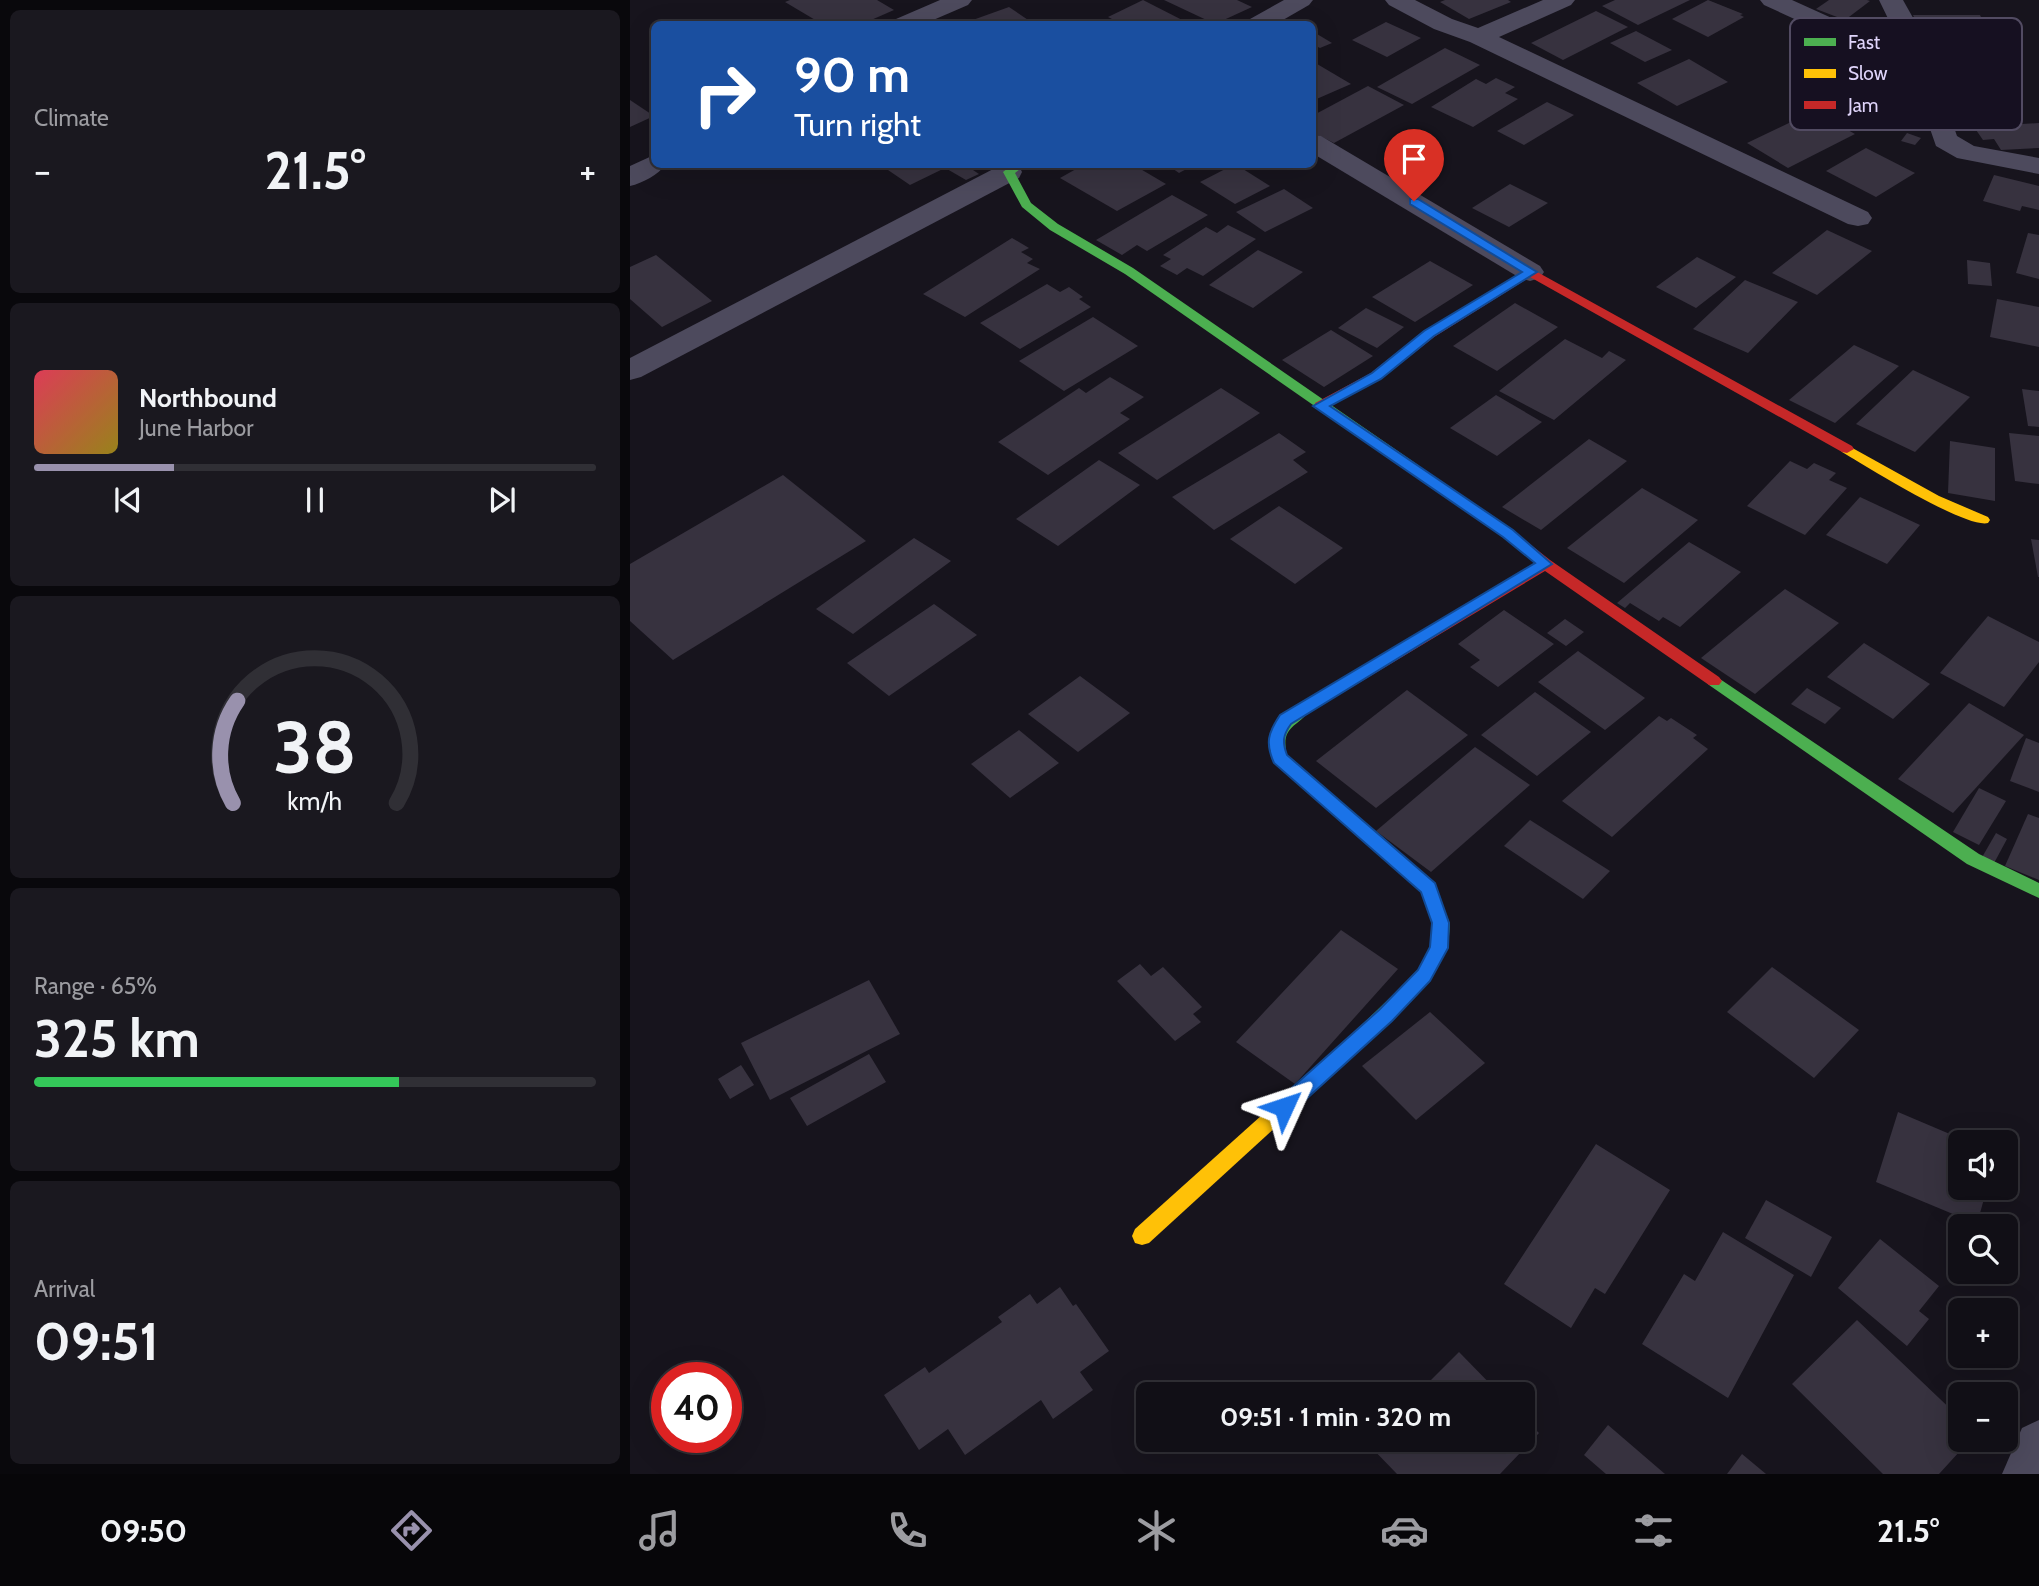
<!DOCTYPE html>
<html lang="en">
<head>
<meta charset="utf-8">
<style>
	body { margin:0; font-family:Cabin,sans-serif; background:#1a181f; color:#f1f3f6; height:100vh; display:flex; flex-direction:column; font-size:26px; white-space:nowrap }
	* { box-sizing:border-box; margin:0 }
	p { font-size:23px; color:#9c9ca1 }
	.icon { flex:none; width:38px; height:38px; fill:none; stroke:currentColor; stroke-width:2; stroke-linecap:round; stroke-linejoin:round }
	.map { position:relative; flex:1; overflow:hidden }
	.sheet { display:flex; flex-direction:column; gap:10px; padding:10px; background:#09080c; width:630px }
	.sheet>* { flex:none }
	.guide { position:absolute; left:21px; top:21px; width:665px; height:147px; border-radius:10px; box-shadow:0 7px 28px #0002,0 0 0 2px #302f35; background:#1a4fa0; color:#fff; overflow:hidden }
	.tools { position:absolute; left:1318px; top:1130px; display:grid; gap:14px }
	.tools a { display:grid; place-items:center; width:70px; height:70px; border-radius:10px; background:#110f16; box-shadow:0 7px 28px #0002,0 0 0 2px #302f35; font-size:35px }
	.speed { position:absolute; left:21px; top:1362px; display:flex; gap:14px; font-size:35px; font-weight:700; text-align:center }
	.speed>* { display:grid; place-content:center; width:91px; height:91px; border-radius:50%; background:#110f16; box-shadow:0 7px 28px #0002,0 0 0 2px #302f35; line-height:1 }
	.speed .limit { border:10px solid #d22; background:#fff; color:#111 }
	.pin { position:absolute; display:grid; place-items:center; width:60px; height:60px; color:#fff; margin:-72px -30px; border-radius:50% 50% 50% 0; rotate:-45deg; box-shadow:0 0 7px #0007 }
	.pin .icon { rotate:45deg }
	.me { position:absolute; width:77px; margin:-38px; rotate:48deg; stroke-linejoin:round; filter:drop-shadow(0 0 5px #0008) }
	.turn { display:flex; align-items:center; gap:24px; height:147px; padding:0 28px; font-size:32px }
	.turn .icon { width:91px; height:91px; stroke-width:2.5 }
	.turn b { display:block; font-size:49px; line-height:60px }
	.big { font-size:52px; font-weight:800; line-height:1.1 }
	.sheet .tile { flex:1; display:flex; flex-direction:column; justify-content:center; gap:10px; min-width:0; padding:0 24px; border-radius:10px; background:#1a181f }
	.sheet .dial { align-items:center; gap:0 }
	.dial svg { height:182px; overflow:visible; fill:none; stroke:#302f35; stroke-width:7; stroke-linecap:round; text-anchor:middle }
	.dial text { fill:#f1f3f6; stroke:none }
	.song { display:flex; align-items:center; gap:21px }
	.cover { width:84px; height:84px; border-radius:10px; background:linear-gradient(135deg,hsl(350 70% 55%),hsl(50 70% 35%)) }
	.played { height:7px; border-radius:4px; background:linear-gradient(90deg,#9991ad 25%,#302f35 25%) }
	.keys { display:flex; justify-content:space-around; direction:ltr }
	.heat { display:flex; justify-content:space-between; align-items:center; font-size:38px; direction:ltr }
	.charge { height:10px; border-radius:5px; background:linear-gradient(90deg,#34c759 65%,#302f35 0) }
	.trip { position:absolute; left:506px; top:1382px; width:399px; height:70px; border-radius:10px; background:#110f16; box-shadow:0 7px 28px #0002,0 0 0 2px #302f35; font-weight:800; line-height:70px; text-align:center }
	.tabs { display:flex; height:112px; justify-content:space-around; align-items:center; background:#070609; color:#9c9ca1 }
	.tabs .icon { width:49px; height:49px }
	.tabs .active { color:#9991ad }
	.tabs b { font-size:32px; color:#f1f3f6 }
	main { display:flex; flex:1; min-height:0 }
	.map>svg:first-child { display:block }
</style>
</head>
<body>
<main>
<section class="sheet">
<div class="tile"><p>Climate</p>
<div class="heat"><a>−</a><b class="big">21.5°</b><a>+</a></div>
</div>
<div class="tile">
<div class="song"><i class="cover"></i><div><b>Northbound</b><p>June Harbor</p></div></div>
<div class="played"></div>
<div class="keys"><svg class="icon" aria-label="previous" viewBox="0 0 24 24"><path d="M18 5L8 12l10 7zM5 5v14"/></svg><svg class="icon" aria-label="pause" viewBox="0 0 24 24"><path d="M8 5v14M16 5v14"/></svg><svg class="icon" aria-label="next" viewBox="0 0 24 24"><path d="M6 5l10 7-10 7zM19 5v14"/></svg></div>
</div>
<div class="tile dial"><svg viewBox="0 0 100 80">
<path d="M14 69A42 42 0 1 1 86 69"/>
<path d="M14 69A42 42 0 0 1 16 24" stroke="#9991ad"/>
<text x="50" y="56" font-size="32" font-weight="700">38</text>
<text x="50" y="72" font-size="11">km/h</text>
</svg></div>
<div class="tile"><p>Range · 65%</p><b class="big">325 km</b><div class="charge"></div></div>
<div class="tile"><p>Arrival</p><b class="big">09:51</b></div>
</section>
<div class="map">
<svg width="1409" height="1474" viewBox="0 0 1409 1474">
	<rect width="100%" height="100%" fill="#17141d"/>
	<g fill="#37323f">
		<path d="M 160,0 L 247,0 L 264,10 L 232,24 L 192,24 L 155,2 Z"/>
		<path d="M 513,0 L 560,24 L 492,24 L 478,17 Z"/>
		<path d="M 534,0 L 607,0 L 622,7 L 585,24 Z"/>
		<path d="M 815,0 L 878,0 L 881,2 L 839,19 L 810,2 Z"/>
		<path d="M 985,0 L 1060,0 L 1008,25 L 972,6 Z"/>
		<path d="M 1078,0 L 1113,14 L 1110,15 L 1114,17 L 1078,37 L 1042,19 Z"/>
		<path d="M 1199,0 L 1237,0 L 1240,1 L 1215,20 L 1186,9 Z"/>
		<path d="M 379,7 L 404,24 L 344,24 L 340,21 Z"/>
		<path d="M 966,11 L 998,27 L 933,60 L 901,43 Z"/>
		<path d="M 1283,15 L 1350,15 L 1366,48 L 1298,48 Z"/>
		<path d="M 756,22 L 791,38 L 757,57 L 722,40 Z"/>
		<path d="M 682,31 L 702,43 L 690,48 L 682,44 Z"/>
		<path d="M 1006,31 L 1042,50 L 1015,62 L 980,43 Z"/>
		<path d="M 815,48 L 850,65 L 782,104 L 747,87 Z"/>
		<path d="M 1059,59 L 1098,82 L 1047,106 L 1007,83 Z"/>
		<path d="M 682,61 L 721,84 L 682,101 Z"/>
		<path d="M 866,78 L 885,87 L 875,93 L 888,99 L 843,127 L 801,107 L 846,79 L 856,84 Z"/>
		<path d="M 738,86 L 774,105 L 704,143 L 682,132 L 682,116 Z"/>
		<path d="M 0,100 L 24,116 L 0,127 Z"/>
		<path d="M 917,102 L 944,115 L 894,145 L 867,131 Z"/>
		<path d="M 1184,111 L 1225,134 L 1158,168 L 1117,143 Z"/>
		<path d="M 1409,123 L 1409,148 L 1371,150 L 1364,139 L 1353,140 L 1344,127 Z"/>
		<path d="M 1277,133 L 1291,138 L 1285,145 L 1271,141 Z"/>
		<path d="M 1236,148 L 1285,173 L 1246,197 L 1196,171 Z"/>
		<path d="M 271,164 L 317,164 L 319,166 L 280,185 L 258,170 Z"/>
		<path d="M 326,164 L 334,164 L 349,174 L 336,180 L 317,169 Z"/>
		<path d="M 455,164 L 502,164 L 536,184 L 487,211 L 430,178 Z"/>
		<path d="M 536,164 L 566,164 L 549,173 Z"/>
		<path d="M 605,164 L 640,186 L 605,204 L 570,182 Z"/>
		<path d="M 1364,175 L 1409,186 L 1409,210 L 1392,206 L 1390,211 L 1353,201 Z"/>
		<path d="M 880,184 L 918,203 L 879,227 L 842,208 Z"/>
		<path d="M 654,189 L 683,208 L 635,232 L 606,212 Z"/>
		<path d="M 542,195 L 578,215 L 517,251 L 507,245 L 492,255 L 466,240 Z"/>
		<path d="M 598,225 L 626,239 L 573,276 L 557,268 L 547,275 L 530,266 L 541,259 L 533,255 L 576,227 L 587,233 Z"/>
		<path d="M 1197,230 L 1242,251 L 1187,295 L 1142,273 Z"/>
		<path d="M 1398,233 L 1409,235 L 1409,279 L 1386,273 Z"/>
		<path d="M 382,238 L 399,248 L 391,252 L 403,259 L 397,263 L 410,269 L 335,317 L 293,294 Z"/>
		<path d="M 628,250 L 673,272 L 623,308 L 579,285 Z"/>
		<path d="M 26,255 L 82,301 L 32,327 L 0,299 L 0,267 Z"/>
		<path d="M 1067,257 L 1106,277 L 1066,308 L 1026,287 Z"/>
		<path d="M 1337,260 L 1360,263 L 1362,286 L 1338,284 Z"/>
		<path d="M 800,261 L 843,285 L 785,322 L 742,297 Z"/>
		<path d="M 1115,280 L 1168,302 L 1118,353 L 1063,329 Z"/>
		<path d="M 417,284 L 430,292 L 439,287 L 453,297 L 449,299 L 461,307 L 390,349 L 350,323 Z"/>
		<path d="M 1367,299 L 1409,307 L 1409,347 L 1360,337 Z"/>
		<path d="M 885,303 L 928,327 L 867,371 L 823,346 Z"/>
		<path d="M 736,308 L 774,327 L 747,348 L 708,328 Z"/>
		<path d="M 463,317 L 508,346 L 434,391 L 389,361 Z"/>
		<path d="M 701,330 L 743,356 L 694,387 L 652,360 Z"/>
		<path d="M 935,339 L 972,358 L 979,351 L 996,360 L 924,420 L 869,391 Z"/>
		<path d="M 1224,345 L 1269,366 L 1205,423 L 1159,400 Z"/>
		<path d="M 1283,370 L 1340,397 L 1285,452 L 1226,424 Z"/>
		<path d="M 480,377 L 514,397 L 490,413 L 500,419 L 418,475 L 368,442 L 449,388 L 456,393 Z"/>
		<path d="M 591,388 L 630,413 L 527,480 L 488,453 Z"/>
		<path d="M 1392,389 L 1409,391 L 1409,427 L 1398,426 Z"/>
		<path d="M 866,395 L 912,422 L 867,456 L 820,428 Z"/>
		<path d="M 649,433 L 676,452 L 663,460 L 678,472 L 584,530 L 542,497 Z"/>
		<path d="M 1379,433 L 1409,436 L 1409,484 L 1385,481 Z"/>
		<path d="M 959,439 L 997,461 L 911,530 L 872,507 Z"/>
		<path d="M 1320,441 L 1365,448 L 1365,501 L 1318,493 Z"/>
		<path d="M 469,460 L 510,485 L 428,546 L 386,519 Z"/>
		<path d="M 1160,461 L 1177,469 L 1184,463 L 1206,473 L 1199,480 L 1217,488 L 1175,535 L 1117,506 Z"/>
		<path d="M 153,475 L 236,541 L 43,660 L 0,621 L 0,564 Z"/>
		<path d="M 1012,488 L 1068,520 L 994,583 L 937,548 Z"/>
		<path d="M 1230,497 L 1290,525 L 1257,564 L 1196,535 Z"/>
		<path d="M 649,506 L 713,548 L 665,584 L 600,539 Z"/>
		<path d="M 284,538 L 321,561 L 223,634 L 186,609 Z"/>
		<path d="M 1401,539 L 1409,540 L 1409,577 L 1408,577 Z"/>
		<path d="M 1059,542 L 1111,572 L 1050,627 L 1033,617 L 1029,621 L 1000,603 L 995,608 L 987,603 Z"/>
		<path d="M 1155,589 L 1209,623 L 1125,694 L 1071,658 Z"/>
		<path d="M 304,604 L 347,635 L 259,696 L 217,663 Z"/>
		<path d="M 874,610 L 924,644 L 868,687 L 840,667 L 850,660 L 828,644 Z"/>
		<path d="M 1358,616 L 1409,642 L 1409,662 L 1374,707 L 1310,673 Z"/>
		<path d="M 935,619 L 954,632 L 936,646 L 917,633 Z"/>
		<path d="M 1234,643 L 1300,684 L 1263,719 L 1197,677 Z"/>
		<path d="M 948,651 L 1015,698 L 975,730 L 908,682 Z"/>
		<path d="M 450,676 L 500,713 L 448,752 L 398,714 Z"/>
		<path d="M 1177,688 L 1211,708 L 1195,724 L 1161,704 Z"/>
		<path d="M 777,690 L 838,735 L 746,808 L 686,761 Z"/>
		<path d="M 905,692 L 961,732 L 907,776 L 851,735 Z"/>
		<path d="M 1339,703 L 1394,735 L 1323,813 L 1268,779 Z"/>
		<path d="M 1029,716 L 1037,721 L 1041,718 L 1067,735 L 1063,738 L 1078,749 L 982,837 L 932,801 Z"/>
		<path d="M 389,730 L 429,763 L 380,798 L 341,764 Z"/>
		<path d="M 1396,738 L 1409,743 L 1409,792 L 1380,781 Z"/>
		<path d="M 845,747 L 900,785 L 801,872 L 746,831 Z"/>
		<path d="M 1349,788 L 1376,801 L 1349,845 L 1323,832 Z"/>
		<path d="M 1398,814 L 1409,818 L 1409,880 L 1375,866 Z"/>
		<path d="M 900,820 L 980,871 L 953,899 L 874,846 Z"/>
		<path d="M 1366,833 L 1377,839 L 1363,865 L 1351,859 Z"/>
		<path d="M 711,930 L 768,969 L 665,1084 L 606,1042 Z"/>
		<path d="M 510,964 L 521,976 L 533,967 L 572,1007 L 563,1014 L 571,1022 L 545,1041 L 487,981 Z"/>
		<path d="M 1142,967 L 1229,1030 L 1184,1078 L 1097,1012 Z"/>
		<path d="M 239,980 L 270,1034 L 140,1100 L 111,1043 Z"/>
		<path d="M 800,1012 L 855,1063 L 786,1120 L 732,1066 Z"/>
		<path d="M 239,1054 L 256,1082 L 177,1126 L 160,1098 Z"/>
		<path d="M 111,1065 L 124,1085 L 100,1099 L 88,1079 Z"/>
		<path d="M 1268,1112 L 1341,1143 L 1330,1143 L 1330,1188 L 1357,1188 L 1347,1224 L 1246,1182 Z"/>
		<path d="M 966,1144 L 1040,1190 L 975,1294 L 965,1288 L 941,1328 L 874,1284 Z"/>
		<path d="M 1136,1200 L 1202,1237 L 1181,1277 L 1115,1238 Z"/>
		<path d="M 1093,1232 L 1164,1275 L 1098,1398 L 1012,1344 L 1054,1274 L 1065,1281 Z"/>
		<path d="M 1250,1239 L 1309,1286 L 1289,1311 L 1299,1319 L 1277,1346 L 1208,1288 Z"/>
		<path d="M 430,1287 L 443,1306 L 446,1304 L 479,1351 L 450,1372 L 463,1390 L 423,1419 L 411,1400 L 335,1455 L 318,1429 L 289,1450 L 254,1395 L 295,1367 L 299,1373 L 372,1322 L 368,1317 L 400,1294 L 407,1304 Z"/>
		<path d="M 1227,1320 L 1330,1418 L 1330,1440 L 1340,1440 L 1309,1474 L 1253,1474 L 1162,1384 Z"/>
		<path d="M 829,1352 L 871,1395 L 786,1395 Z"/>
		<path d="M 892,1416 L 909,1433 L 870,1474 L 767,1474 L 737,1443 L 740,1440 L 892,1440 Z"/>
		<path d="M 978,1425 L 1035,1474 L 976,1474 L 954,1455 Z"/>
		<path d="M 1112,1454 L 1136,1474 L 1097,1474 Z"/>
	</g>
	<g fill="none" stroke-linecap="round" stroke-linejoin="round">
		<g fill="#4d4a5d" fill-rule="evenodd">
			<path d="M 310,0 L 342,0 L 338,5 L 294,24 L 263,24 L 266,19 Z"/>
			<path d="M 654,0 L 683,0 L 679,5 L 646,24 L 617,24 L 620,19 Z"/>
			<path d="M 755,0 L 785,0 L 822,19 L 848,28 L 913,0 L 945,0 L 941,5 L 869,37 L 1238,212 L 1242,218 L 1238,224 L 1228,226 L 1218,224 L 840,42 L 804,29 L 759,5 Z"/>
			<path d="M 1130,0 L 1162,0 L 1237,34 L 1270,43 L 1249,0 L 1273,0 L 1291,32 L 1327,136 L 1344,146 L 1409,158 L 1409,174 L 1327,158 L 1306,146 L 1276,60 L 1219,44 L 1134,5 Z"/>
			<path d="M 682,134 L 691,136 L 910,266 L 914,272 L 910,278 L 900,281 L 890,278 L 682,153 Z"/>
			<path d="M 24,155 L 24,164 L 36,164 C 28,175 13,183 0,186 L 0,166 Z"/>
			<path d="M 381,164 L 389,166 L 392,172 L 389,178 L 11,377 L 0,380 L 0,358 L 369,166 Z"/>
			<path d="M 1409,1420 L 1409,1474 L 1372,1474 L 1392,1428 Z"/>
		</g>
		<g fill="#4caf50" fill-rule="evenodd">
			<path d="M 383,164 L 396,164 L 385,173 L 401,203 L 428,224 L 503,268 L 788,465 L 790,468 L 788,471 L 778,471 L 495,274 L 420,230 L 392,207 L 373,172 Z"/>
			<path d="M 1084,675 L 1349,854 L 1409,883 L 1409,898 L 1337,864 L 1079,685 L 1076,681 L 1079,677 Z"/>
			<path d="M 672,704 L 680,710 C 667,728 650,726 657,755 L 804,883 L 820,924 L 818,948 L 800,981 L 731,1049 L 725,1051 L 719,1049 L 716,1043 L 719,1037 L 788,971 L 800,947 L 802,924 L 791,892 L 644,762 C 632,738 647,712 672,704 Z"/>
		</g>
		<g fill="#ffc107" fill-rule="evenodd">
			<path d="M 1217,445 L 1309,496 L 1358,517 L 1360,520 L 1358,523 C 1336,529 1236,466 1212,452 L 1210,449 L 1212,446 Z"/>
			<path d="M 725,1035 L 731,1037 L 734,1043 L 731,1049 L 519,1243 L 512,1245 L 505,1243 L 502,1236 L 505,1229 L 719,1037 Z"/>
		</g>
		<g fill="#c62828" fill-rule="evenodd">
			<path d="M 900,268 L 1222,446 L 1224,449 L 1217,453 L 1212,452 L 900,277 L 804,337 L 751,379 L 695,409 L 685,409 L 685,403 L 741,373 L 794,331 Z"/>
			<path d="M 783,463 L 883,531 L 920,560 L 1089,677 L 1092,681 L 1089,685 L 1079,685 L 915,571 L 677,714 L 667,714 L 664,710 L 667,706 L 905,563 L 873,537 L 778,471 L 776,468 Z"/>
		</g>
	</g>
	<path fill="#1a73e8" stroke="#114b97" stroke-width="2" d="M 780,199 L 788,199 L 907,272 L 804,336 L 751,379 L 700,406 L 883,530 L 922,564 L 661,724 C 653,735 652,742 657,755 L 805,883 L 819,923 L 818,948 L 800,981 L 762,1021 L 661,1113 L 654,1116 L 647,1113 L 645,1107 L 647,1101 L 749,1010 L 788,970 L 800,947 L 802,923 L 791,892 L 644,763 C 635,743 638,733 650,715 L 905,563 L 873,537 L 683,406 L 742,373 L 794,331 L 892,272 L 780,204 Z"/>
	<rect x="1160" y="18" width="232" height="112" rx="10" fill="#161021" stroke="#524b62" stroke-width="2"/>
	<rect x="1174" y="38" width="32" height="8" fill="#4caf50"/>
	<rect x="1174" y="69" width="32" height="9" fill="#ffc107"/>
	<rect x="1174" y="101" width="32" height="8" fill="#c62828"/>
	<g font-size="19" fill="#dfd4fa">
		<text x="1218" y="49">Fast</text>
		<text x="1218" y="80">Slow</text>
		<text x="1218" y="112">Jam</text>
	</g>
</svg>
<div class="tools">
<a><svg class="icon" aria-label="sound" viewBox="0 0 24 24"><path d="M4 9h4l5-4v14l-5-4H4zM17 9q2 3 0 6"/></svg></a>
<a><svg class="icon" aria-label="search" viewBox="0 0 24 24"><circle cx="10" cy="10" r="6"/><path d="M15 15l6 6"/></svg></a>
<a>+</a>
<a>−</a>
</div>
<div class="speed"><div class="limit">40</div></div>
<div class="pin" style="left:784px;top:201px;background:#d93025"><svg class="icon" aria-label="arrive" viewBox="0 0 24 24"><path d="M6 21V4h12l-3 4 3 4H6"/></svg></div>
<svg class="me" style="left:654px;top:1107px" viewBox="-20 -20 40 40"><path d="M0-17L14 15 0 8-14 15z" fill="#1a73e8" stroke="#fff" stroke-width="4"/></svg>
<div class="trip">09:51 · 1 min · 320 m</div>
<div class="guide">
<div class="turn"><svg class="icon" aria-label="right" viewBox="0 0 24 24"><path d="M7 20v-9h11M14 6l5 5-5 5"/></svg><div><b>90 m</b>Turn right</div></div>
</div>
</div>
</main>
<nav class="tabs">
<b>09:50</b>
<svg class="icon active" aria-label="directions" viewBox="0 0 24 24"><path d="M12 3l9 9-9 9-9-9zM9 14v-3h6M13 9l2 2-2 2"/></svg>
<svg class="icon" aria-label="music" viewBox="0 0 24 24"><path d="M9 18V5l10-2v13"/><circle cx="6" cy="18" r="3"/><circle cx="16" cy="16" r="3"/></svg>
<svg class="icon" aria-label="phone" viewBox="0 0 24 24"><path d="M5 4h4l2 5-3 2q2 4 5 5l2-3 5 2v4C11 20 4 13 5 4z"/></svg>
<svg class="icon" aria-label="climate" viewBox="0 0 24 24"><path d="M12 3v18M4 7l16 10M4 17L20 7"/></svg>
<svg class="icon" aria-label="car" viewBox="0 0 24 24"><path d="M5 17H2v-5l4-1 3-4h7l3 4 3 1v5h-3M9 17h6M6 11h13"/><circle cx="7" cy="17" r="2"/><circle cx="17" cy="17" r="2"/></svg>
<svg class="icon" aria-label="filters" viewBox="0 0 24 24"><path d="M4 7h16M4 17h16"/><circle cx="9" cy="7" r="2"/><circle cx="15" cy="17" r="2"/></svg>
<b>21.5°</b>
</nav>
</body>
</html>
